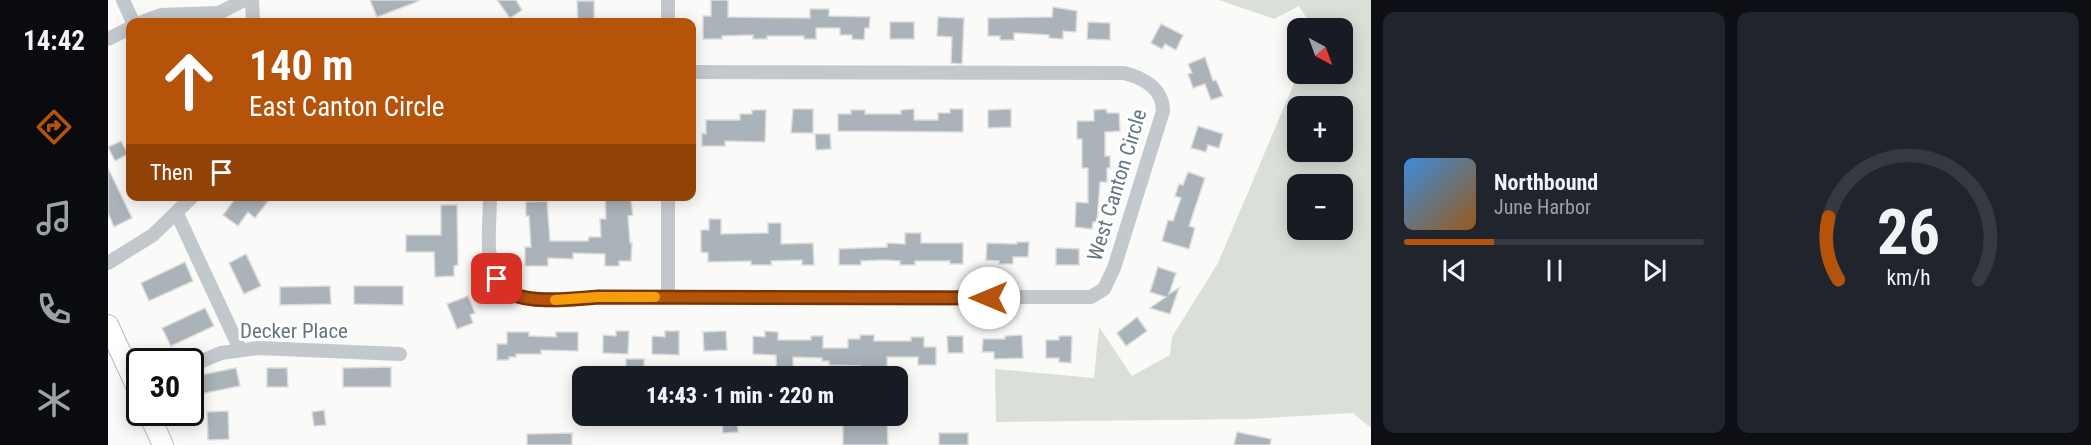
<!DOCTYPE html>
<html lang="en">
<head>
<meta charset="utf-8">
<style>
	body { margin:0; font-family:"Roboto Condensed",sans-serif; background:#20242c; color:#f1f3f6; height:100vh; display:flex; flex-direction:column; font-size:22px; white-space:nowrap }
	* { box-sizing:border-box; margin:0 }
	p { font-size:20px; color:#9ea1a6 }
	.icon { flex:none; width:33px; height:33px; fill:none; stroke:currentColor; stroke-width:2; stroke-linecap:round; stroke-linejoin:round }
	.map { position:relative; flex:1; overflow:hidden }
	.details { display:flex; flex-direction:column; gap:12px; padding:12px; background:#0d0f14; width:720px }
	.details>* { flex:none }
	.banner { position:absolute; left:18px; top:18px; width:570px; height:183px; border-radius:12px; box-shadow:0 3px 15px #0003; background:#b45309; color:#fff; overflow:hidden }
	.needle { width:39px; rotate:139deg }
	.tools { position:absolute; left:1179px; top:18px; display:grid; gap:12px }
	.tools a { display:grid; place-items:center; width:66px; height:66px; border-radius:12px; background:#171b24; box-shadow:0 3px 15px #0003; font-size:30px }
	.speed { position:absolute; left:18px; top:348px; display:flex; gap:12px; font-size:30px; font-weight:700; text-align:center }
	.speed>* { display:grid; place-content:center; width:78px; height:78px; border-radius:50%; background:#171b24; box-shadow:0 3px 15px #0003; line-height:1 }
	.speed .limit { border:3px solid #111; border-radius:9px; background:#fff; color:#111 }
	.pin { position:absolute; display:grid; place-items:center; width:51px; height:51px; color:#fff; margin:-26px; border-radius:12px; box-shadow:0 3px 9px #0006 }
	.me { position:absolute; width:66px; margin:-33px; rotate:270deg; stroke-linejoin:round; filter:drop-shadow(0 0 4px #0008) }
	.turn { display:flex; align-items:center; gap:21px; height:126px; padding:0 24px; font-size:27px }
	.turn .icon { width:78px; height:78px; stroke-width:2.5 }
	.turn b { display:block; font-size:42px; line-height:51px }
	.then { display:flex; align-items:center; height:57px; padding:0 24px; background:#0003; gap:12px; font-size:22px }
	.details .card { flex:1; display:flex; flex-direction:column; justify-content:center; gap:9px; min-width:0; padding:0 21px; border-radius:12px; background:#20242c }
	.details .dial { align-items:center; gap:0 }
	.dial svg { height:156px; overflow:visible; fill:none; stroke:#363941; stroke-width:7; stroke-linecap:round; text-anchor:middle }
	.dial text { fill:#f1f3f6; stroke:none }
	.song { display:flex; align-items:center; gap:18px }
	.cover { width:72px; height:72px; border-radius:9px; background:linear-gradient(135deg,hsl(210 70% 55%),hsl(30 70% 35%)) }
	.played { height:6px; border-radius:3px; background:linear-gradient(90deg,#b45309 30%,#363941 30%) }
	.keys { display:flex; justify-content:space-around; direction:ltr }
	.details .tiles { flex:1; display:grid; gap:12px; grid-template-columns:repeat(2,1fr) }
	.trip { position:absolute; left:464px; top:366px; width:336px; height:60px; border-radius:12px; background:#171b24; box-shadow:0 3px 15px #0003; font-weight:800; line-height:60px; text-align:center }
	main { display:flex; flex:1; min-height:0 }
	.tabs { display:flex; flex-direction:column; width:108px; justify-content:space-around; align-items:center; background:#090b0e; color:#9ea1a6 }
	.tabs .icon { width:42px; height:42px }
	.tabs .on { color:#b45309 }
	.tabs b { font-size:27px; color:#f1f3f6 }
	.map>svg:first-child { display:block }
</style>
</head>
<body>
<main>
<nav class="tabs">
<b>14:42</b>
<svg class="icon on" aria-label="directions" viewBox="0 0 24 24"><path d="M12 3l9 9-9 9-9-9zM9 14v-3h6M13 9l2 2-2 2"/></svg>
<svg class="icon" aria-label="music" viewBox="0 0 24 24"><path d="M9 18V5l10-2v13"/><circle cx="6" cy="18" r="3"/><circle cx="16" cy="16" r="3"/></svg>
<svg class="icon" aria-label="phone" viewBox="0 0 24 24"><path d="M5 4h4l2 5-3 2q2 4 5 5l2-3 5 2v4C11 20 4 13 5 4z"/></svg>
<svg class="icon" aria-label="climate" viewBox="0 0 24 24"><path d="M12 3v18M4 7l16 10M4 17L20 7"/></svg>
</nav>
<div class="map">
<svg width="1263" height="445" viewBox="0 0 1263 445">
	<rect width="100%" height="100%" fill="#fafaf8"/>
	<path fill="#dadfd7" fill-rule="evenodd" d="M 1111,0 L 1263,0 L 1263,428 L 1245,413 L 1141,419 L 888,422 L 887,369 L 986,378 L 991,327 L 1024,376 L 1062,355 L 1064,337 L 1110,263 L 1190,74 L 1234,74 L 1234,28 L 1205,28 L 1191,6 L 1166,19 ZM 1190,106 L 1234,106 L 1234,152 L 1190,152 ZM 1190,184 L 1234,184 L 1234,230 L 1190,230 Z"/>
	<g fill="#aab3b9" stroke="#dcdcda" stroke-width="1.5">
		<path d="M 262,0 L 311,0 L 311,1 L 269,17 Z"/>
		<path d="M 389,0 L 408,0 L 414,10 L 402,18 Z"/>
		<path d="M 603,0 L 620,0 L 620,17 L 702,18 L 702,9 L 721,9 L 721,16 L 762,17 L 761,28 L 757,28 L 756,40 L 744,39 L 744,35 L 732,35 L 732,28 L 708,28 L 708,39 L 696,39 L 696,36 L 659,36 L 659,39 L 645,39 L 645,35 L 614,36 L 614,39 L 595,39 L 595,16 L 603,16 Z"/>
		<path d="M 469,1 L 486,1 L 486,22 L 470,22 Z"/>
		<path d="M 945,7 L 969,11 L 968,32 L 955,31 L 955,39 L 941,38 L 941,35 L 906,33 L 906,40 L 892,40 L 892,36 L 880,36 L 880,18 L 944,17 Z"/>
		<path d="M 830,17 L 856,18 L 854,64 L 843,63 L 844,37 L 829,36 Z"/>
		<rect x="782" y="22" width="24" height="17"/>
		<path d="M 980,22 L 1002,23 L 1002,40 L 979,39 Z"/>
		<path d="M 1053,24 L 1075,35 L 1068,50 L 1057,44 L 1054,49 L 1043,43 Z"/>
		<path d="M 1097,57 L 1105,81 L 1108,80 L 1115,96 L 1103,100 L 1097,84 L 1085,88 L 1080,74 L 1084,73 L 1080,64 Z"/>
		<path d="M 685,109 L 705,109 L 705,133 L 683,133 Z"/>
		<path d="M 806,109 L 806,120 L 830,120 L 830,113 L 842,113 L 842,109 L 855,109 L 855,132 L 730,131 L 730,114 L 743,114 L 743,110 L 757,110 L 757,114 L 793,114 L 793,110 Z"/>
		<path d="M 903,109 L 903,127 L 880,128 L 880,110 Z"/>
		<path d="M 998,109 L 999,113 L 1011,113 L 1012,131 L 997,132 L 997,156 L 1002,156 L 1002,168 L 999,168 L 999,182 L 992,182 L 989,222 L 985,222 L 984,229 L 967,227 L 968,202 L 980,203 L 980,168 L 974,168 L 974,139 L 969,139 L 969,121 L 986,121 L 986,110 Z"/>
		<path d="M 644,110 L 658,110 L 657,142 L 617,141 L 617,146 L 594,146 L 594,133 L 598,134 L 598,120 L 632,120 L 632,114 L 644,114 Z"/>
		<path d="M 1090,126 L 1115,134 L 1111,148 L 1100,145 L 1098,152 L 1083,148 Z"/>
		<path d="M 707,134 L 722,134 L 723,149 L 708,150 Z"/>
		<path d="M 13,141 L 20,154 L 7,161 L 0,147 Z"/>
		<path d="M 0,168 L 24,218 L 6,227 L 0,213 Z"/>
		<path d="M 1080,172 L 1097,178 L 1081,226 L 1087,228 L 1081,249 L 1054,241 L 1060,220 L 1065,221 L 1073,198 L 1067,196 L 1071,184 L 1075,185 Z"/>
		<path d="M 129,196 L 164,196 L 147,218 L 140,212 L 130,226 L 115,215 Z"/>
		<path d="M 522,196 L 525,215 L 520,216 L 522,243 L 524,243 L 523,261 L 511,261 L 511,266 L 497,266 L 497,254 L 465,253 L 465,259 L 440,258 L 440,266 L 417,266 L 417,247 L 423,247 L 421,216 L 418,216 L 418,202 L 439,201 L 442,241 L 480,241 L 481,237 L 493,237 L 492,219 L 498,219 L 497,197 Z"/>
		<path d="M 333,205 L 349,205 L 350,265 L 346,266 L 346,276 L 327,277 L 326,252 L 298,252 L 298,235 L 333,235 Z"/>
		<path d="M 601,219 L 613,219 L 613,234 L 660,233 L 660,223 L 673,223 L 673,244 L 705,243 L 706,265 L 694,265 L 694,260 L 663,261 L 664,265 L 643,265 L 643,261 L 600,262 L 600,253 L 593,252 L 593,230 L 601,230 Z"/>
		<path d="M 797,233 L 813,233 L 813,243 L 855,243 L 855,264 L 842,264 L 842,261 L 807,261 L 807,265 L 792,265 L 792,261 L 775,260 L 753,261 L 753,265 L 731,265 L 731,249 L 779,247 L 779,243 L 797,244 Z"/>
		<path d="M 909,242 L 921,242 L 920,257 L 905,257 L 905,264 L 891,264 L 891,261 L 878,260 L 879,243 L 909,244 Z"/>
		<path d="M 948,248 L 971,249 L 971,265 L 948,265 Z"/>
		<path d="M 138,254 L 153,286 L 136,294 L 121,263 Z"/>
		<path d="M 77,262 L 85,281 L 41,301 L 33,283 Z"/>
		<path d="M 1050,267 L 1068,273 L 1061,294 L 1071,288 L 1062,314 L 1042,308 L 1058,297 L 1042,292 Z"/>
		<path d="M 222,286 L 223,304 L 172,305 L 172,287 Z"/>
		<path d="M 246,286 L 295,286 L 295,305 L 246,304 Z"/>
		<path d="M 360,296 L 367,313 L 362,315 L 365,323 L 349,329 L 339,304 Z"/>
		<path d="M 97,308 L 106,326 L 63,346 L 54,328 Z"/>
		<path d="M 1029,317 L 1039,331 L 1018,346 L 1009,333 Z"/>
		<path d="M 508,331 L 521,331 L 520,354 L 495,353 L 495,335 L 508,336 Z"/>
		<path d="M 557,331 L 571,331 L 571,355 L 544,354 L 544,336 L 557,337 Z"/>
		<path d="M 618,331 L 619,350 L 596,351 L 595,332 Z"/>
		<path d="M 657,331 L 670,332 L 670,340 L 703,340 L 703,336 L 715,336 L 715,348 L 740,348 L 740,339 L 752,339 L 752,335 L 766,335 L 766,341 L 803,341 L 803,337 L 816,337 L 816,347 L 828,347 L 828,365 L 810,365 L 810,357 L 779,357 L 779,368 L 753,368 L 753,366 L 721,365 L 721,361 L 714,361 L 714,358 L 685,357 L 685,376 L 669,376 L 668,355 L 645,354 L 645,336 L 657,337 Z"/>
		<path d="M 399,332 L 421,332 L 421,336 L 448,337 L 448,332 L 470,332 L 470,351 L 433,350 L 433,354 L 408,354 L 408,357 L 401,357 L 401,360 L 389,360 L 389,344 L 399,344 Z"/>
		<path d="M 914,335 L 915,358 L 886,359 L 886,352 L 874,352 L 875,339 L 897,339 L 897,336 Z"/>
		<path d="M 839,336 L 855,336 L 855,353 L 840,353 Z"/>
		<path d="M 951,336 L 964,336 L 963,363 L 951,362 L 951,358 L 938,358 L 938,340 L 951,340 Z"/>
		<path d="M 518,359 L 536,359 L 536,375 L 518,376 Z"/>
		<path d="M 283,367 L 283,387 L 235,387 L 235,368 Z"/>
		<path d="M 128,368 L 132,386 L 82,396 L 82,377 Z"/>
		<path d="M 159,368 L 179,368 L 180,387 L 159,387 Z"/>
		<path d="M 216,410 L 218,425 L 206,426 L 204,412 Z"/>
		<path d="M 120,411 L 121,439 L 100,440 L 99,412 Z"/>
		<path d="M 614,418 L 629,418 L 630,432 L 615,433 Z"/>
		<path d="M 735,420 L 779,421 L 780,445 L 735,445 Z"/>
		<path d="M 1129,432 L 1163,439 L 1162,445 L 1126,445 Z"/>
		<path d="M 464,433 L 464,445 L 419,445 L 419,434 Z"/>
		<rect x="831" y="433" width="29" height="12"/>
	</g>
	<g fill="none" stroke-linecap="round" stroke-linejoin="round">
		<g stroke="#b3babf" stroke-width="22">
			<g id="secondary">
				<path d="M 0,325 L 32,394"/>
				<path d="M 40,412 L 55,445"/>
			</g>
		</g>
		<g stroke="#c3c8cc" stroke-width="14">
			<path d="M 15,0 L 25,22"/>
			<path d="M 144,0 L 145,22"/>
			<path d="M 34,22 L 53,15 L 111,13 L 136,0"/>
			<path d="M 560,22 L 560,0"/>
			<path d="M 0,39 L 22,28"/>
			<path d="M 382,196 C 382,213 380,231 381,248 C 382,261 387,282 398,290 C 419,306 465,299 490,297 L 983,297 L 996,289 L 1006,268 L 1055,111 C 1055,89 1036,78 1016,73 L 584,72"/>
			<path d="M 560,196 L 560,297"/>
			<path d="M 69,214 L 132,349"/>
			<path d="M 0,263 L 45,235 L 85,196"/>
			<path d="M 82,366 L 113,353 L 150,348 L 292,354"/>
		</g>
		<use href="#secondary" stroke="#fff" stroke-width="20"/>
	</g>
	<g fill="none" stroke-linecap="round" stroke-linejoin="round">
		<g stroke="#753606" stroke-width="15">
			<path id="route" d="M 389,279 C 391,282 394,287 397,290 C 416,305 467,299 490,297 L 881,298"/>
		</g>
		<use href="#route" stroke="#b45309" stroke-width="10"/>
		<path stroke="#f59e0b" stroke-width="10" d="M 447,300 L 490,297 L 547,297"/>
	</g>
	<g text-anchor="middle" stroke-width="6" stroke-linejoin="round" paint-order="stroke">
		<g font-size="21" fill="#657683" stroke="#fff">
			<text transform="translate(1009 185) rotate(-73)" y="7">West Canton Circle</text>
			<text x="186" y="338">Decker Place</text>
		</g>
	</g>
</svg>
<div class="tools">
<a><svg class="needle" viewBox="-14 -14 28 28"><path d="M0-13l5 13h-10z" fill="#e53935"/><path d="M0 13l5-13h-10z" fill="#9ea1a6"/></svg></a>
<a>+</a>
<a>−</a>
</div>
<div class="speed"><div class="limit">30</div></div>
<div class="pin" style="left:389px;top:279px;background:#d93025"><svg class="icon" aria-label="arrive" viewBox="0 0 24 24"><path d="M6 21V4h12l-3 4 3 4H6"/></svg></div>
<svg class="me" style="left:881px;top:298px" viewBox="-20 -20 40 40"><circle r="19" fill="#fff"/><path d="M0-13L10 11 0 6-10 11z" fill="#b45309"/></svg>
<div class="trip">14:43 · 1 min · 220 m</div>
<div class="banner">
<div class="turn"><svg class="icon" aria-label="ahead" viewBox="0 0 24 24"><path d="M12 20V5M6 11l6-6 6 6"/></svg><div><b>140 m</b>East Canton Circle</div></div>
<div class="then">Then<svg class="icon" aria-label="arrive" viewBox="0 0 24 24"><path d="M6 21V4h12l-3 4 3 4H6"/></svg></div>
</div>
</div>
<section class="details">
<div class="tiles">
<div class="card">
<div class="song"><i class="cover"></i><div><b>Northbound</b><p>June Harbor</p></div></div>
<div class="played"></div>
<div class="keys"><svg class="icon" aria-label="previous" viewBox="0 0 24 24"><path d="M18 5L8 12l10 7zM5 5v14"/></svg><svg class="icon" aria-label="pause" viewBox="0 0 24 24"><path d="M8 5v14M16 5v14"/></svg><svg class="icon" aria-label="next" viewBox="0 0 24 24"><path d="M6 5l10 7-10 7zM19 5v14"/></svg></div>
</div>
<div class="card dial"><svg viewBox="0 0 100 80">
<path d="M14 69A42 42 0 1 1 86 69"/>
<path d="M14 69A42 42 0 0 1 9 37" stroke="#b45309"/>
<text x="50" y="56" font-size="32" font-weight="700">26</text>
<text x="50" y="72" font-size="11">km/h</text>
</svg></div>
</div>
</section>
</main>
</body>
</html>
